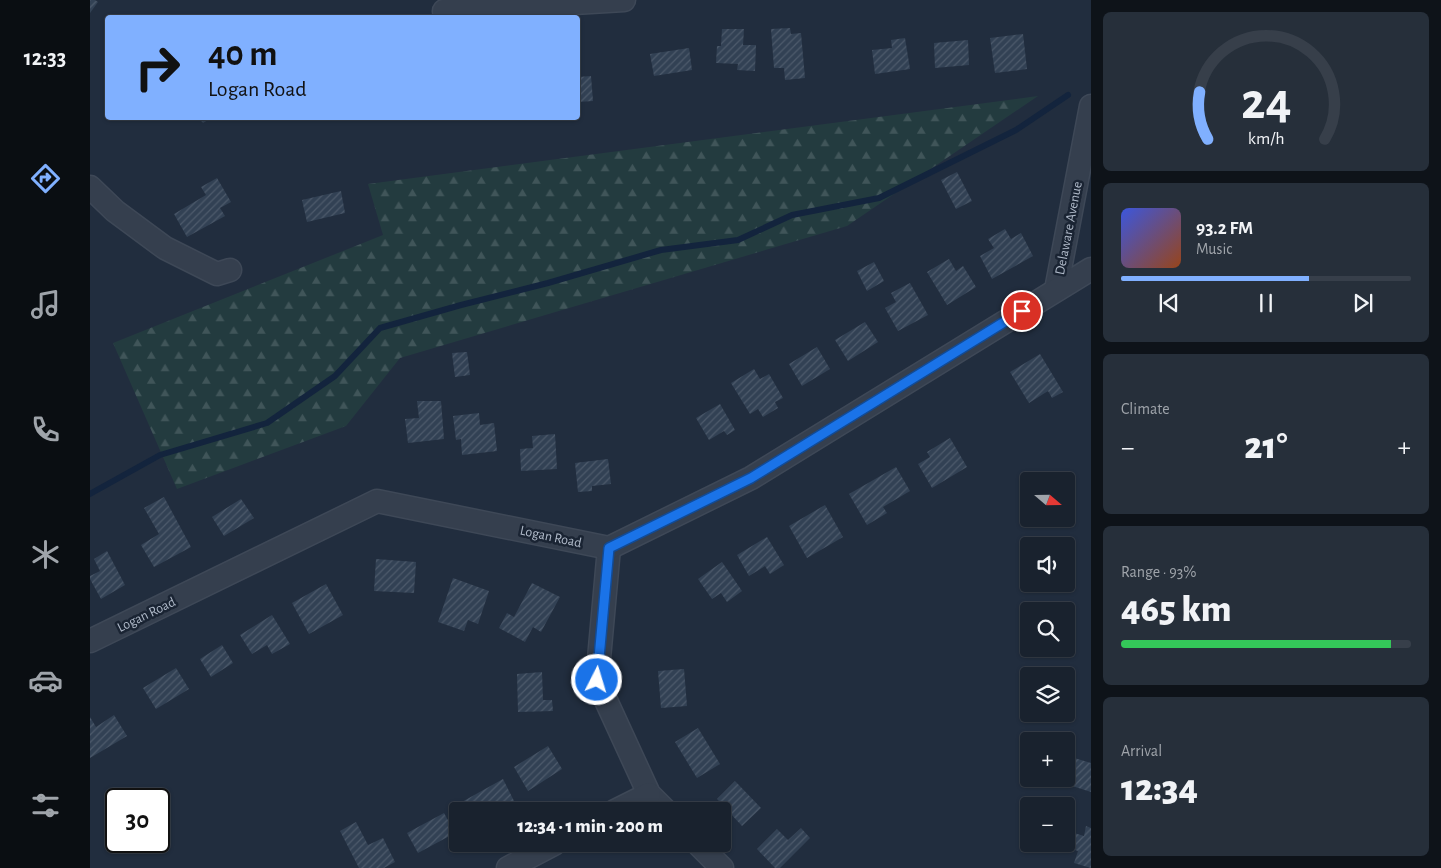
<!DOCTYPE html>
<html lang="en">
<head>
<meta charset="utf-8">
<style>
	body { margin:0; font-family:"Alegreya Sans",sans-serif; background:#262f3a; color:#f1f3f6; height:100vh; display:flex; flex-direction:column; font-size:19px; white-space:nowrap }
	* { box-sizing:border-box; margin:0 }
	p { font-size:16px; color:#9fa4aa }
	.icon { flex:none; width:28px; height:28px; fill:none; stroke:currentColor; stroke-width:2; stroke-linecap:round; stroke-linejoin:round }
	.map { position:relative; flex:1; overflow:hidden }
	.details { display:flex; flex-direction:column; gap:12px; padding:12px; background:#0e1319; width:350px }
	.details>* { flex:none }
	.guide { position:absolute; left:15px; top:15px; width:475px; height:105px; border-radius:5px; box-shadow:0 1px 4px #0004,0 0 0 1px #373f4a; background:#80b0ff; color:#111; overflow:hidden }
	.needle { width:32px; rotate:110deg }
	.fabs { position:absolute; left:930px; top:472px; display:grid; gap:10px }
	.fabs a { display:grid; place-items:center; width:55px; height:55px; border-radius:5px; background:#19222e; box-shadow:0 1px 4px #0004,0 0 0 1px #373f4a; font-size:25px }
	.speed { position:absolute; left:15px; top:788px; display:flex; gap:10px; font-size:25px; font-weight:700; text-align:center }
	.speed>* { display:grid; place-content:center; width:65px; height:65px; border-radius:50%; background:#19222e; box-shadow:0 1px 4px #0004,0 0 0 1px #373f4a; line-height:1 }
	.speed .limit { border:2px solid #111; border-radius:8px; background:#fff; color:#111 }
	.pin { position:absolute; display:grid; place-items:center; width:42px; height:42px; color:#fff; margin:-21px; border:2px solid #fff; border-radius:50%; box-shadow:0 1px 5px #0007 }
	.me { position:absolute; width:55px; margin:-28px; rotate:5deg; stroke-linejoin:round; filter:drop-shadow(0 0 4px #0008) }
	.turn { display:flex; align-items:center; gap:18px; height:105px; padding:0 20px; font-size:22px }
	.turn .icon { width:65px; height:65px; stroke-width:2.5 }
	.turn b { display:block; font-size:35px; line-height:42px }
	.big { font-size:38px; font-weight:800; line-height:1.1 }
	.details .widget { flex:1; display:flex; flex-direction:column; justify-content:center; gap:8px; min-width:0; padding:0 18px; border-radius:8px; background:#262f3a }
	.details .dial { align-items:center; gap:0 }
	.dial svg { height:130px; overflow:visible; fill:none; stroke:#373f4a; stroke-width:7; stroke-linecap:round; text-anchor:middle }
	.dial text { fill:#f1f3f6; stroke:none }
	.song { display:flex; align-items:center; gap:15px }
	.cover { width:60px; height:60px; border-radius:8px; background:linear-gradient(135deg,hsl(230 70% 55%),hsl(20 70% 35%)) }
	.played { height:5px; border-radius:2px; background:linear-gradient(90deg,#80b0ff 65%,#373f4a 65%) }
	.keys { display:flex; justify-content:space-around; direction:ltr }
	.heat { display:flex; justify-content:space-between; align-items:center; font-size:28px; direction:ltr }
	.charge { height:8px; border-radius:4px; background:linear-gradient(90deg,#34c759 93%,#373f4a 0) }
	.trip { position:absolute; left:359px; top:802px; width:282px; height:50px; border-radius:5px; background:#19222e; box-shadow:0 1px 4px #0004,0 0 0 1px #373f4a; font-weight:800; line-height:50px; text-align:center }
	main { display:flex; flex:1; min-height:0 }
	.tab-bar { display:flex; flex-direction:column; width:90px; justify-content:space-around; align-items:center; background:#0a0e12; color:#9fa4aa }
	.tab-bar .icon { width:35px; height:35px }
	.tab-bar .on { color:#80b0ff }
	.tab-bar b { font-size:22px; color:#f1f3f6 }
	.map>svg:first-child { display:block }
</style>
</head>
<body>
<main>
<nav class="tab-bar">
<b>12:33</b>
<svg class="icon on" aria-label="directions" viewBox="0 0 24 24"><path d="M12 3l9 9-9 9-9-9zM9 14v-3h6M13 9l2 2-2 2"/></svg>
<svg class="icon" aria-label="music" viewBox="0 0 24 24"><path d="M9 18V5l10-2v13"/><circle cx="6" cy="18" r="3"/><circle cx="16" cy="16" r="3"/></svg>
<svg class="icon" aria-label="phone" viewBox="0 0 24 24"><path d="M5 4h4l2 5-3 2q2 4 5 5l2-3 5 2v4C11 20 4 13 5 4z"/></svg>
<svg class="icon" aria-label="climate" viewBox="0 0 24 24"><path d="M12 3v18M4 7l16 10M4 17L20 7"/></svg>
<svg class="icon" aria-label="car" viewBox="0 0 24 24"><path d="M5 17H2v-5l4-1 3-4h7l3 4 3 1v5h-3M9 17h6M6 11h13"/><circle cx="7" cy="17" r="2"/><circle cx="17" cy="17" r="2"/></svg>
<svg class="icon" aria-label="filters" viewBox="0 0 24 24"><path d="M4 7h16M4 17h16"/><circle cx="9" cy="7" r="2"/><circle cx="15" cy="17" r="2"/></svg>
</nav>
<div class="map">
<svg width="1001" height="868" viewBox="0 0 1001 868">
	<defs>
		<pattern id="forest-firs" width="22" height="20" patternUnits="userSpaceOnUse" patternTransform="scale(1.25)"><rect width="22" height="20" fill="#233b3f"/><path d="M5 1l3.5 6h-7zM16 11l3.5 6h-7z" fill="#405559"/></pattern>
		<pattern id="building-hatch" width="6" height="6" patternUnits="userSpaceOnUse" patternTransform="scale(1.25)"><rect width="6" height="6" fill="#324154"/><path d="M-1 1l2-2M0 6l6-6M5 7l2-2" fill="none" stroke="#4d5a6b"/></pattern>
	</defs>
	<rect width="100%" height="100%" fill="#212d3e"/>
	<path fill="url(#forest-firs)" d="M 948,96 L 757,226 L 310,358 L 256,426 L 87,489 L 23,343 L 293,235 L 278,184 Z"/>
	<g fill="none" stroke-linecap="round" stroke-linejoin="round">
		<path stroke="#13243d" stroke-width="6" d="M 0,494 L 70,455 L 177,423 L 245,376 L 290,328 L 371,305 L 458,283 L 571,250 L 648,240 L 702,215 L 789,198 L 926,130 L 978,95"/>
	</g>
	<g fill="url(#building-hatch)">
		<path d="M 0,0 L 5,0 L 8,2 L 0,13 Z"/>
		<path d="M 700,28 L 701,34 L 711,33 L 715,78 L 695,80 L 694,68 L 684,68 L 681,29 Z"/>
		<path d="M 632,29 L 654,29 L 653,45 L 666,45 L 665,71 L 647,70 L 648,64 L 626,63 L 627,46 L 631,46 Z"/>
		<path d="M 933,34 L 937,69 L 905,73 L 900,38 Z"/>
		<path d="M 815,38 L 820,69 L 785,74 L 782,50 L 802,48 L 801,40 Z"/>
		<path d="M 878,40 L 879,65 L 845,68 L 844,43 Z"/>
		<path d="M 599,48 L 602,70 L 564,76 L 560,54 Z"/>
		<path d="M 501,76 L 503,101 L 488,102 L 488,77 Z"/>
		<path d="M 109,118 L 121,118 L 113,123 Z"/>
		<path d="M 867,172 L 882,201 L 866,209 L 851,180 Z"/>
		<path d="M 127,178 L 141,202 L 130,208 L 135,216 L 97,237 L 84,214 L 116,195 L 111,187 Z"/>
		<path d="M 251,191 L 255,213 L 217,222 L 212,200 Z"/>
		<path d="M 915,229 L 921,239 L 931,233 L 943,256 L 902,279 L 890,256 L 904,248 L 898,239 Z"/>
		<path d="M 859,259 L 866,271 L 873,266 L 886,287 L 857,305 L 837,272 Z"/>
		<path d="M 784,262 L 794,281 L 777,291 L 767,271 Z"/>
		<path d="M 820,283 L 838,315 L 808,331 L 795,308 L 806,302 L 801,293 Z"/>
		<path d="M 775,322 L 788,342 L 758,361 L 745,340 Z"/>
		<path d="M 727,347 L 740,369 L 712,386 L 699,364 Z"/>
		<path d="M 377,352 L 380,375 L 365,377 L 362,353 Z"/>
		<path d="M 950,354 L 973,392 L 962,398 L 958,391 L 939,403 L 920,372 Z"/>
		<path d="M 664,369 L 670,379 L 679,374 L 693,398 L 685,402 L 688,408 L 673,417 L 668,409 L 660,414 L 641,383 Z"/>
		<path d="M 327,401 L 351,401 L 354,439 L 318,443 L 315,419 L 329,418 Z"/>
		<path d="M 630,404 L 645,430 L 637,435 L 634,431 L 619,440 L 606,418 Z"/>
		<path d="M 389,413 L 390,425 L 404,423 L 407,451 L 372,455 L 371,439 L 366,440 L 363,416 Z"/>
		<path d="M 465,434 L 467,469 L 431,471 L 430,449 L 443,448 L 442,436 Z"/>
		<path d="M 860,438 L 877,467 L 842,488 L 828,464 L 840,457 L 837,452 Z"/>
		<path d="M 518,459 L 521,484 L 502,486 L 502,491 L 488,492 L 485,463 Z"/>
		<path d="M 806,467 L 820,491 L 793,507 L 797,513 L 777,525 L 759,494 Z"/>
		<path d="M 74,497 L 101,547 L 64,567 L 51,545 L 69,534 L 54,508 Z"/>
		<path d="M 151,499 L 164,518 L 134,536 L 122,517 Z"/>
		<path d="M 735,505 L 753,537 L 717,558 L 699,526 Z"/>
		<path d="M 677,537 L 694,565 L 680,574 L 675,566 L 659,576 L 647,555 Z"/>
		<path d="M 17,551 L 35,585 L 11,599 L 0,579 L 0,576 L 10,571 L 4,559 Z"/>
		<path d="M 286,559 L 326,562 L 324,593 L 284,591 Z"/>
		<path d="M 632,562 L 652,591 L 637,602 L 631,593 L 622,599 L 608,579 Z"/>
		<path d="M 363,578 L 399,591 L 388,624 L 378,620 L 374,631 L 348,622 Z"/>
		<path d="M 442,583 L 470,597 L 451,632 L 443,627 L 435,642 L 409,628 L 417,613 L 424,617 Z"/>
		<path d="M 236,584 L 253,615 L 219,634 L 202,603 Z"/>
		<path d="M 182,615 L 200,644 L 182,654 L 177,645 L 162,654 L 150,635 Z"/>
		<path d="M 132,645 L 143,663 L 121,677 L 110,659 Z"/>
		<path d="M 86,668 L 99,689 L 66,709 L 53,688 Z"/>
		<path d="M 594,669 L 597,706 L 571,708 L 568,671 Z"/>
		<path d="M 452,672 L 453,700 L 462,700 L 463,711 L 428,712 L 427,674 Z"/>
		<path d="M 24,715 L 37,736 L 0,758 L 0,717 L 6,727 Z"/>
		<path d="M 608,728 L 630,764 L 607,778 L 585,742 Z"/>
		<path d="M 458,746 L 472,769 L 438,791 L 424,767 Z"/>
		<path d="M 981,757 L 1001,763 L 1001,792 L 973,783 L 974,779 L 976,779 L 976,773 Z"/>
		<path d="M 413,779 L 424,801 L 405,811 L 374,811 L 370,803 Z"/>
		<path d="M 645,781 L 671,808 L 652,826 L 627,799 Z"/>
		<path d="M 354,813 L 365,833 L 328,853 L 317,833 Z"/>
		<path d="M 266,822 L 278,845 L 293,838 L 305,862 L 294,868 L 269,868 L 250,831 Z"/>
		<path d="M 996,826 L 1001,828 L 1001,868 L 984,863 L 988,851 L 979,848 L 984,833 L 994,836 Z"/>
		<path d="M 711,828 L 720,838 L 690,868 L 685,868 L 667,849 L 687,829 L 698,840 Z"/>
	</g>
	<g fill="none" stroke-linecap="round" stroke-linejoin="round">
		<g stroke="#3e4857" stroke-width="25">
			<g id="minor">
				<path d="M 354,11 L 534,0"/>
				<path d="M 0,187 L 25,211 L 75,248 L 127,274 L 140,270"/>
				<path d="M 966,290 L 1001,106"/>
				<path d="M 519,548 L 507,681 L 559,794 L 576,811"/>
				<path d="M 0,641 L 287,501 L 519,548 L 661,478 L 1001,269"/>
				<path d="M 525,811 L 559,794"/>
				<path d="M 608,844 L 632,868"/>
				<path d="M 418,868 L 464,844"/>
			</g>
		</g>
		<use href="#minor" stroke="#353f4e" stroke-width="22"/>
	</g>
	<g fill="none" stroke-linecap="round" stroke-linejoin="round">
		<g stroke="#114b97" stroke-width="12">
			<path id="route" d="M 507,680 L 519,548 L 661,478 L 932,311"/>
		</g>
		<use href="#route" stroke="#1a73e8" stroke-width="9"/>
	</g>
	<g text-anchor="middle" stroke-width="5" stroke-linejoin="round" paint-order="stroke">
		<g font-size="14" fill="#b0bac9" stroke="#1a2433">
			<text transform="translate(978 228) rotate(-79)" y="5">Delaware Avenue</text>
			<text transform="translate(461 536) rotate(12)" y="5">Logan Road</text>
			<text transform="translate(56 614) rotate(-26)" y="5">Logan Road</text>
		</g>
	</g>
</svg>
<div class="fabs">
<a><svg class="needle" viewBox="-14 -14 28 28"><path d="M0-13l5 13h-10z" fill="#e53935"/><path d="M0 13l5-13h-10z" fill="#9fa4aa"/></svg></a>
<a><svg class="icon" aria-label="sound" viewBox="0 0 24 24"><path d="M4 9h4l5-4v14l-5-4H4zM17 9q2 3 0 6"/></svg></a>
<a><svg class="icon" aria-label="search" viewBox="0 0 24 24"><circle cx="10" cy="10" r="6"/><path d="M15 15l6 6"/></svg></a>
<a><svg class="icon" aria-label="layers" viewBox="0 0 24 24"><path d="M12 4l9 5-9 5-9-5zM3 14l9 5 9-5"/></svg></a>
<a>+</a>
<a>−</a>
</div>
<div class="speed"><div class="limit">30</div></div>
<div class="pin" style="left:932px;top:311px;background:#d93025"><svg class="icon" aria-label="arrive" viewBox="0 0 24 24"><path d="M6 21V4h12l-3 4 3 4H6"/></svg></div>
<svg class="me" style="left:507px;top:680px" viewBox="-20 -20 40 40"><circle r="17" fill="#1a73e8" stroke="#fff" stroke-width="3"/><path d="M0-11L8 9 0 5-8 9z" fill="#fff"/></svg>
<div class="trip">12:34 · 1 min · 200 m</div>
<div class="guide">
<div class="turn"><svg class="icon" aria-label="right" viewBox="0 0 24 24"><path d="M7 20v-9h11M14 6l5 5-5 5"/></svg><div><b>40 m</b>Logan Road</div></div>
</div>
</div>
<section class="details">
<div class="widget dial"><svg viewBox="0 0 100 80">
<path d="M14 69A42 42 0 1 1 86 69"/>
<path d="M14 69A42 42 0 0 1 9 40" stroke="#80b0ff"/>
<text x="50" y="56" font-size="32" font-weight="700">24</text>
<text x="50" y="72" font-size="11">km/h</text>
</svg></div>
<div class="widget">
<div class="song"><i class="cover"></i><div><b>93.2 FM</b><p>Music</p></div></div>
<div class="played"></div>
<div class="keys"><svg class="icon" aria-label="previous" viewBox="0 0 24 24"><path d="M18 5L8 12l10 7zM5 5v14"/></svg><svg class="icon" aria-label="pause" viewBox="0 0 24 24"><path d="M8 5v14M16 5v14"/></svg><svg class="icon" aria-label="next" viewBox="0 0 24 24"><path d="M6 5l10 7-10 7zM19 5v14"/></svg></div>
</div>
<div class="widget"><p>Climate</p>
<div class="heat"><a>−</a><b class="big">21°</b><a>+</a></div>
</div>
<div class="widget"><p>Range · 93%</p><b class="big">465 km</b><div class="charge"></div></div>
<div class="widget"><p>Arrival</p><b class="big">12:34</b></div>
</section>
</main>
</body>
</html>
